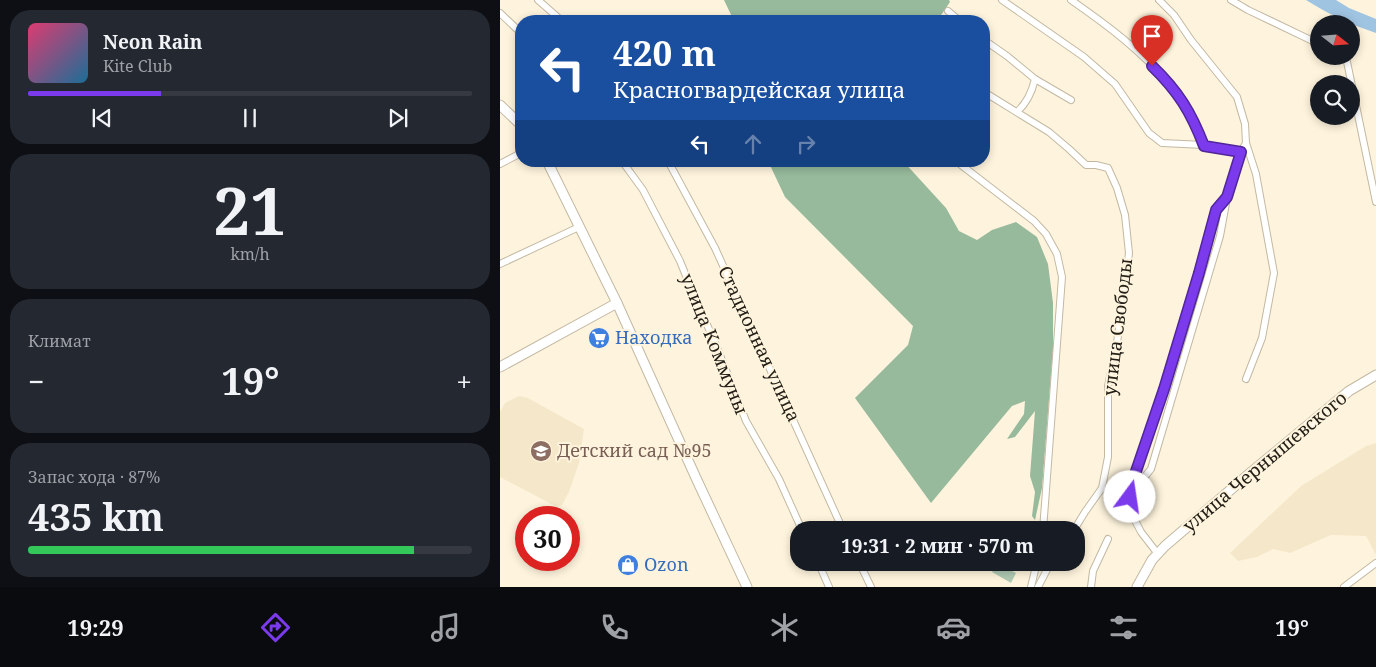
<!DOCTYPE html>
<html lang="ru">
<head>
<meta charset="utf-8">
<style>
	body { margin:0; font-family:"Noto Serif",serif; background:#242831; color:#f1f3f6; height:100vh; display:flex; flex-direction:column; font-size:19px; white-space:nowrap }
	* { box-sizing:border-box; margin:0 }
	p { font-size:16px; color:#9ea1a6 }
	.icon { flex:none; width:28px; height:28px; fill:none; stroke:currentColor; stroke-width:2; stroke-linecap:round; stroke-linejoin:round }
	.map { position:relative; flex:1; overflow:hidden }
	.details { display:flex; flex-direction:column; gap:10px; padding:10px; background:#0d0f14; width:500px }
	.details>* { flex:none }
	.banner { position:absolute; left:15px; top:15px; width:475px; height:152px; border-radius:20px; box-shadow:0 2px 8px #0003; background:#1a4fa0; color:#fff; overflow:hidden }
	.needle { width:32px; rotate:107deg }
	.tools { position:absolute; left:810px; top:15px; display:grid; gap:10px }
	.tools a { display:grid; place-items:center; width:50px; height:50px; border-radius:50%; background:#171b24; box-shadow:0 2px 8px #0003; font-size:25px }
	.speed { position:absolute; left:15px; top:506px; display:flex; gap:10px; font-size:25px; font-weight:700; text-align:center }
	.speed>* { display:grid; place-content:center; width:65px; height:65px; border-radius:50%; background:#171b24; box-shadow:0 2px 8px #0003; line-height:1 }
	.speed .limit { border:8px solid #d22; background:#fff; color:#111 }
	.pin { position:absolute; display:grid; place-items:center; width:42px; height:42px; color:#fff; margin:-51px -21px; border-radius:50% 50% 50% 0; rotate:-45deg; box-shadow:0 0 5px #0007 }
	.pin .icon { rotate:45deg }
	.me { position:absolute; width:55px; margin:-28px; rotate:14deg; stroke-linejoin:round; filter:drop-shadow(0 0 4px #0008) }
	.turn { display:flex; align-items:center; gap:18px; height:105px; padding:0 15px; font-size:22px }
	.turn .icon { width:65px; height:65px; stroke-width:2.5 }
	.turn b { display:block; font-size:35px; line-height:42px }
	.lanes { display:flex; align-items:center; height:48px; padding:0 15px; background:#0003; justify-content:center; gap:25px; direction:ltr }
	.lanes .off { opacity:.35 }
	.big { font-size:38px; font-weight:700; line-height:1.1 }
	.details .widget { flex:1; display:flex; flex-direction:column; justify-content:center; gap:8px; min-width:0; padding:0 18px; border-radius:20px; background:#242831 }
	.details .dial { align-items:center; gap:0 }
	.dial b { font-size:65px; line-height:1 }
	.song { display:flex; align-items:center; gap:15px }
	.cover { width:60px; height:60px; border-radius:8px; background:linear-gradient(135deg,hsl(340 70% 55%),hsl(200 70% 35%)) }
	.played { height:5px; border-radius:2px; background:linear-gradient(90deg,#7c3aed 30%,#363941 30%) }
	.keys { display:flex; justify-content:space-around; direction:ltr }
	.heat { display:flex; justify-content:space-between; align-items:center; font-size:28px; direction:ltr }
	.charge { height:8px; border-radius:4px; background:linear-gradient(90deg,#34c759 87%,#363941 0) }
	.trip { position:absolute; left:290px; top:521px; width:295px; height:50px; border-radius:20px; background:#171b24; box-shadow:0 2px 8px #0003; font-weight:700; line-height:50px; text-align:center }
	.tab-bar { display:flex; height:80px; justify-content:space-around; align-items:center; background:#090b0e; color:#9ea1a6 }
	.tab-bar .icon { width:35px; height:35px }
	.tab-bar .current { color:#7c3aed }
	.tab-bar b { font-size:22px; color:#f1f3f6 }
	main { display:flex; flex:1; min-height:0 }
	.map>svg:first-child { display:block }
</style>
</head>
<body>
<main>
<section class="details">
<div class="widget">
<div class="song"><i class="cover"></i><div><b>Neon Rain</b><p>Kite Club</p></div></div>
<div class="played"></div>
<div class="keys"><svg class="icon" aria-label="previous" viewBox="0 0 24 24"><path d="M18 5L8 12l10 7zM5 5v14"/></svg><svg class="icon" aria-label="pause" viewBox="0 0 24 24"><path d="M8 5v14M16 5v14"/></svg><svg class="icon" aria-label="next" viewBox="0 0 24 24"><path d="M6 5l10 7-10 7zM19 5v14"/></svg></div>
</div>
<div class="widget dial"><b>21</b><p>km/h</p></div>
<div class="widget"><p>Климат</p>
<div class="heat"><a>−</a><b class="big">19°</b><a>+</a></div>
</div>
<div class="widget"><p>Запас хода · 87%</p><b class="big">435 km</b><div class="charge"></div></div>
</section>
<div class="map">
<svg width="876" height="587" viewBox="0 0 876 587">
	<rect width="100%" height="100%" fill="#fef4dd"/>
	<g fill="#f5e8ca">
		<path d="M 19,396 L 28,398 L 84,429 L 79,463 L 69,492 L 62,505 L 57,507 L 0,477 L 0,412 L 5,403 Z"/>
		<path d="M 876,443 L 876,555 L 866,536 L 831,535 L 790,553 L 773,549 L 757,557 L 738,561 L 730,553 L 801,486 L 866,446 Z"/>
	</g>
	<path fill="#afc9b2" d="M 497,563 L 516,573 L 511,583 L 492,572 Z"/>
	<g fill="#97ba9c">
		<path d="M 224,0 L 449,0 L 450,2 L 437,21 L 366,21 L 365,19 L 332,18 L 332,21 L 234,21 Z"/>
		<path d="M 268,161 L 403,161 L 446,208 L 459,231 L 477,240 L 492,230 L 516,222 L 537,237 L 548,264 L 553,303 L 553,349 L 542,488 L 535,520 L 532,516 L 535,492 L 530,476 L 535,411 L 515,437 L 507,439 L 524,414 L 525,401 L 512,406 L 431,503 L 355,398 L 408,345 L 413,326 L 285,197 Z"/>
	</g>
	<path fill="#9fc4e1" d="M 806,0 L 836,0 L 849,8 L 876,19 L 876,33 C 852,25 828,14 806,0 Z"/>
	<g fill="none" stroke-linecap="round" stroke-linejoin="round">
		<g stroke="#c3b9a3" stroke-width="8">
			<g id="street">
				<path d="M 38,0 L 62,21"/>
				<path d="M 502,0 L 584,57 L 615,84 L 649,133 L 662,143 L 704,145"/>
				<path d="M 571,0 C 607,25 642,51 670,85 C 674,90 679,95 683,100 C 692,114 698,130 704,145 L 741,152"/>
				<path d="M 731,0 L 748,10 L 819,44"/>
				<path d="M 448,11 L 460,21"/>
				<path d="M 0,13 L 21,33"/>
				<path d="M 484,40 L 507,56 L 535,79 L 571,100"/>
				<path d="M 845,56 L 846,57 L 876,202"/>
				<path d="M 484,92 L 549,132 L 569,149 L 586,165 L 596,165 L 608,168 L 617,188 L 625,215 L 629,253 L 617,343 L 608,386 L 608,457 L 602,488 L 585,512 L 574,530"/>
				<path d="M 517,112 C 527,103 532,92 535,79"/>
				<path d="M 746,143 L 756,174 L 774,273 L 762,338 L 746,379"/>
				<path d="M 122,161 L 143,190 L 180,261 L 196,301 L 214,340 L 246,421 L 279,479 L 302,530"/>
				<path d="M 168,161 L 215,248 L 343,530"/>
				<path d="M 456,161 L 534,221 L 546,234 L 557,254 L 562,277 L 543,530"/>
				<path d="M 0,164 L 21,153"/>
				<path d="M 0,264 L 79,227"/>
				<path d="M 631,486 L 642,480 L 651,469 L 720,236 L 727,198"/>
				<path d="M 658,554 L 641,532 L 628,507 L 631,486 L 663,389 L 699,273 L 716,210 L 727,197 L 741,152 L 746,143 L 745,124 L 737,97 L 691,40 L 674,15 L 659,0"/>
				<path d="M 318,562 L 329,587"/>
				<path d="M 359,562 L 371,587"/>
				<path d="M 531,587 L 537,562"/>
				<path d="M 538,587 L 551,562"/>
				<path d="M 591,587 L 593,571 L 608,539"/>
				<path d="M 844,587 L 876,563"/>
			</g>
		</g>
		<g stroke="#c3b9a3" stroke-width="11">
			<g id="secondary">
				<path d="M 0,105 L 21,125"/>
				<path d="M 47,161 L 117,303 L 196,478 L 247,587"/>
				<path d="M 0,367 L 117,303"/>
				<path d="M 637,587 L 652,560 L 665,546 L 749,474 L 849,391 L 876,375"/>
			</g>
		</g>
		<use href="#street" stroke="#fff" stroke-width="6"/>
		<use href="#secondary" stroke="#fff" stroke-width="9"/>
	</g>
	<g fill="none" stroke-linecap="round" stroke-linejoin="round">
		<g stroke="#51269a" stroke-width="12">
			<path id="route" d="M 630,497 L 631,486 L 664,389 L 699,273 L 716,210 L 727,197 L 741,152 L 704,146 C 691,112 678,91 652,66"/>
		</g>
		<use href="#route" stroke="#7c3aed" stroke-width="9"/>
	</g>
	<defs>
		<g id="supermarket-disc" transform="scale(1.125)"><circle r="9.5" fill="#3f7fe0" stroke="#fef4dd"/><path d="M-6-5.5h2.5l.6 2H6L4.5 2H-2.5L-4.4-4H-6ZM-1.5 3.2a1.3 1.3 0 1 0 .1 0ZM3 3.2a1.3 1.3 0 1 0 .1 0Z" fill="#fff"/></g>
		<g id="school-disc" transform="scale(1.125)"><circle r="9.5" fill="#8d6e63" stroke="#fef4dd"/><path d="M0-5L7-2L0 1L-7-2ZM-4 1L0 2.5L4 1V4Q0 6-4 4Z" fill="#fff"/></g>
		<g id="shop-disc" transform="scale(1.125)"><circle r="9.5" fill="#3f7fe0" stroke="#fef4dd"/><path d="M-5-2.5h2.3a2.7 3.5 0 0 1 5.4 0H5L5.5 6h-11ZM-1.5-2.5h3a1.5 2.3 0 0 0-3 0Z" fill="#fff"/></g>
	</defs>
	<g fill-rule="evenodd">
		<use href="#supermarket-disc" x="99" y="338"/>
		<use href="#school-disc" x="41" y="451"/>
		<use href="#shop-disc" x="128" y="565"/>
	</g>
	<g text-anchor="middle" stroke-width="4" stroke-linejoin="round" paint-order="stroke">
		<g font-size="18" fill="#242018" stroke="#fef4dd">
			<text transform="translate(618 327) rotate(-83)" y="6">улица Свободы</text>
			<text transform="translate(214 344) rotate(68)" y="6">улица Коммуны</text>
			<text transform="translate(259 344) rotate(65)" y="6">Стадионная улица</text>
			<text transform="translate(765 462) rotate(-40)" y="6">улица Чернышевского</text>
		</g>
		<g font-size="18" fill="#366cbe" stroke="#fef4dd" text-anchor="start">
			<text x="115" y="344">Находка</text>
			<text x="144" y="571">Ozon</text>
		</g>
		<g font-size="18" fill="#785e54" stroke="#fef4dd" text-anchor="start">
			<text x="57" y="457">Детский сад №95</text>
		</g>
	</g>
</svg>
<div class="tools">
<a><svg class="needle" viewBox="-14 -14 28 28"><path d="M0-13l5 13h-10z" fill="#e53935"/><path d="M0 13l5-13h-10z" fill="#9ea1a6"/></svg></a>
<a><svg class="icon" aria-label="search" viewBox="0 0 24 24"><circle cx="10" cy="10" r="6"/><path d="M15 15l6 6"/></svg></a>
</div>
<div class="speed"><div class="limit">30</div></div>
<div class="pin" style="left:652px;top:66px;background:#d93025"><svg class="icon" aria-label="arrive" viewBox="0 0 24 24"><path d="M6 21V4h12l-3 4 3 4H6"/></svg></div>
<svg class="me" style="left:630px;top:497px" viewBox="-20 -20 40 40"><circle r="19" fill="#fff"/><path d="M0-13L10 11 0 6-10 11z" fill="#7c3aed"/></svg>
<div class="trip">19:31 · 2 мин · 570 m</div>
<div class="banner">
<div class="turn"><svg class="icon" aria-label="left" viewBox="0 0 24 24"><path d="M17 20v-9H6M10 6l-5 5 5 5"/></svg><div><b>420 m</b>Красногвардейская улица</div></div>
<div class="lanes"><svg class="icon" aria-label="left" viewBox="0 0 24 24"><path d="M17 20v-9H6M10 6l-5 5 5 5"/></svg><svg class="icon off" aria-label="ahead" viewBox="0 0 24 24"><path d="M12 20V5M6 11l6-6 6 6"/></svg><svg class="icon off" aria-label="right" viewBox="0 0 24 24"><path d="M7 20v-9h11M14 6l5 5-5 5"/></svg></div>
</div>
</div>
</main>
<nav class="tab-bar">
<b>19:29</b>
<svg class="icon current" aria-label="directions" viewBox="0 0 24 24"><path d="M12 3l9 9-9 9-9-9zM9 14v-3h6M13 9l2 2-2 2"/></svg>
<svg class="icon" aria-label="music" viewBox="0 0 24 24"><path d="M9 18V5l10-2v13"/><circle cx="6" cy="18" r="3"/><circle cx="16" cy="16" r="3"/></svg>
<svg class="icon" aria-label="phone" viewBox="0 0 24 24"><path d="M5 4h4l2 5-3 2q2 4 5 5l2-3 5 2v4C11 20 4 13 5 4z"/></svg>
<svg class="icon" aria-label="climate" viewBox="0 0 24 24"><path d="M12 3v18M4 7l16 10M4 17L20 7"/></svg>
<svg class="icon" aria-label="car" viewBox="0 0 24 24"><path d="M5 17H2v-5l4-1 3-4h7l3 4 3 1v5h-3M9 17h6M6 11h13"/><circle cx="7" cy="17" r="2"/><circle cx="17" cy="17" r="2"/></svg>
<svg class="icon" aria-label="filters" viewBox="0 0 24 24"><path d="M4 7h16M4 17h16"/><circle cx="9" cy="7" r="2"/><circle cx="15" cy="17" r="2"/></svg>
<b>19°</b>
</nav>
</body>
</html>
